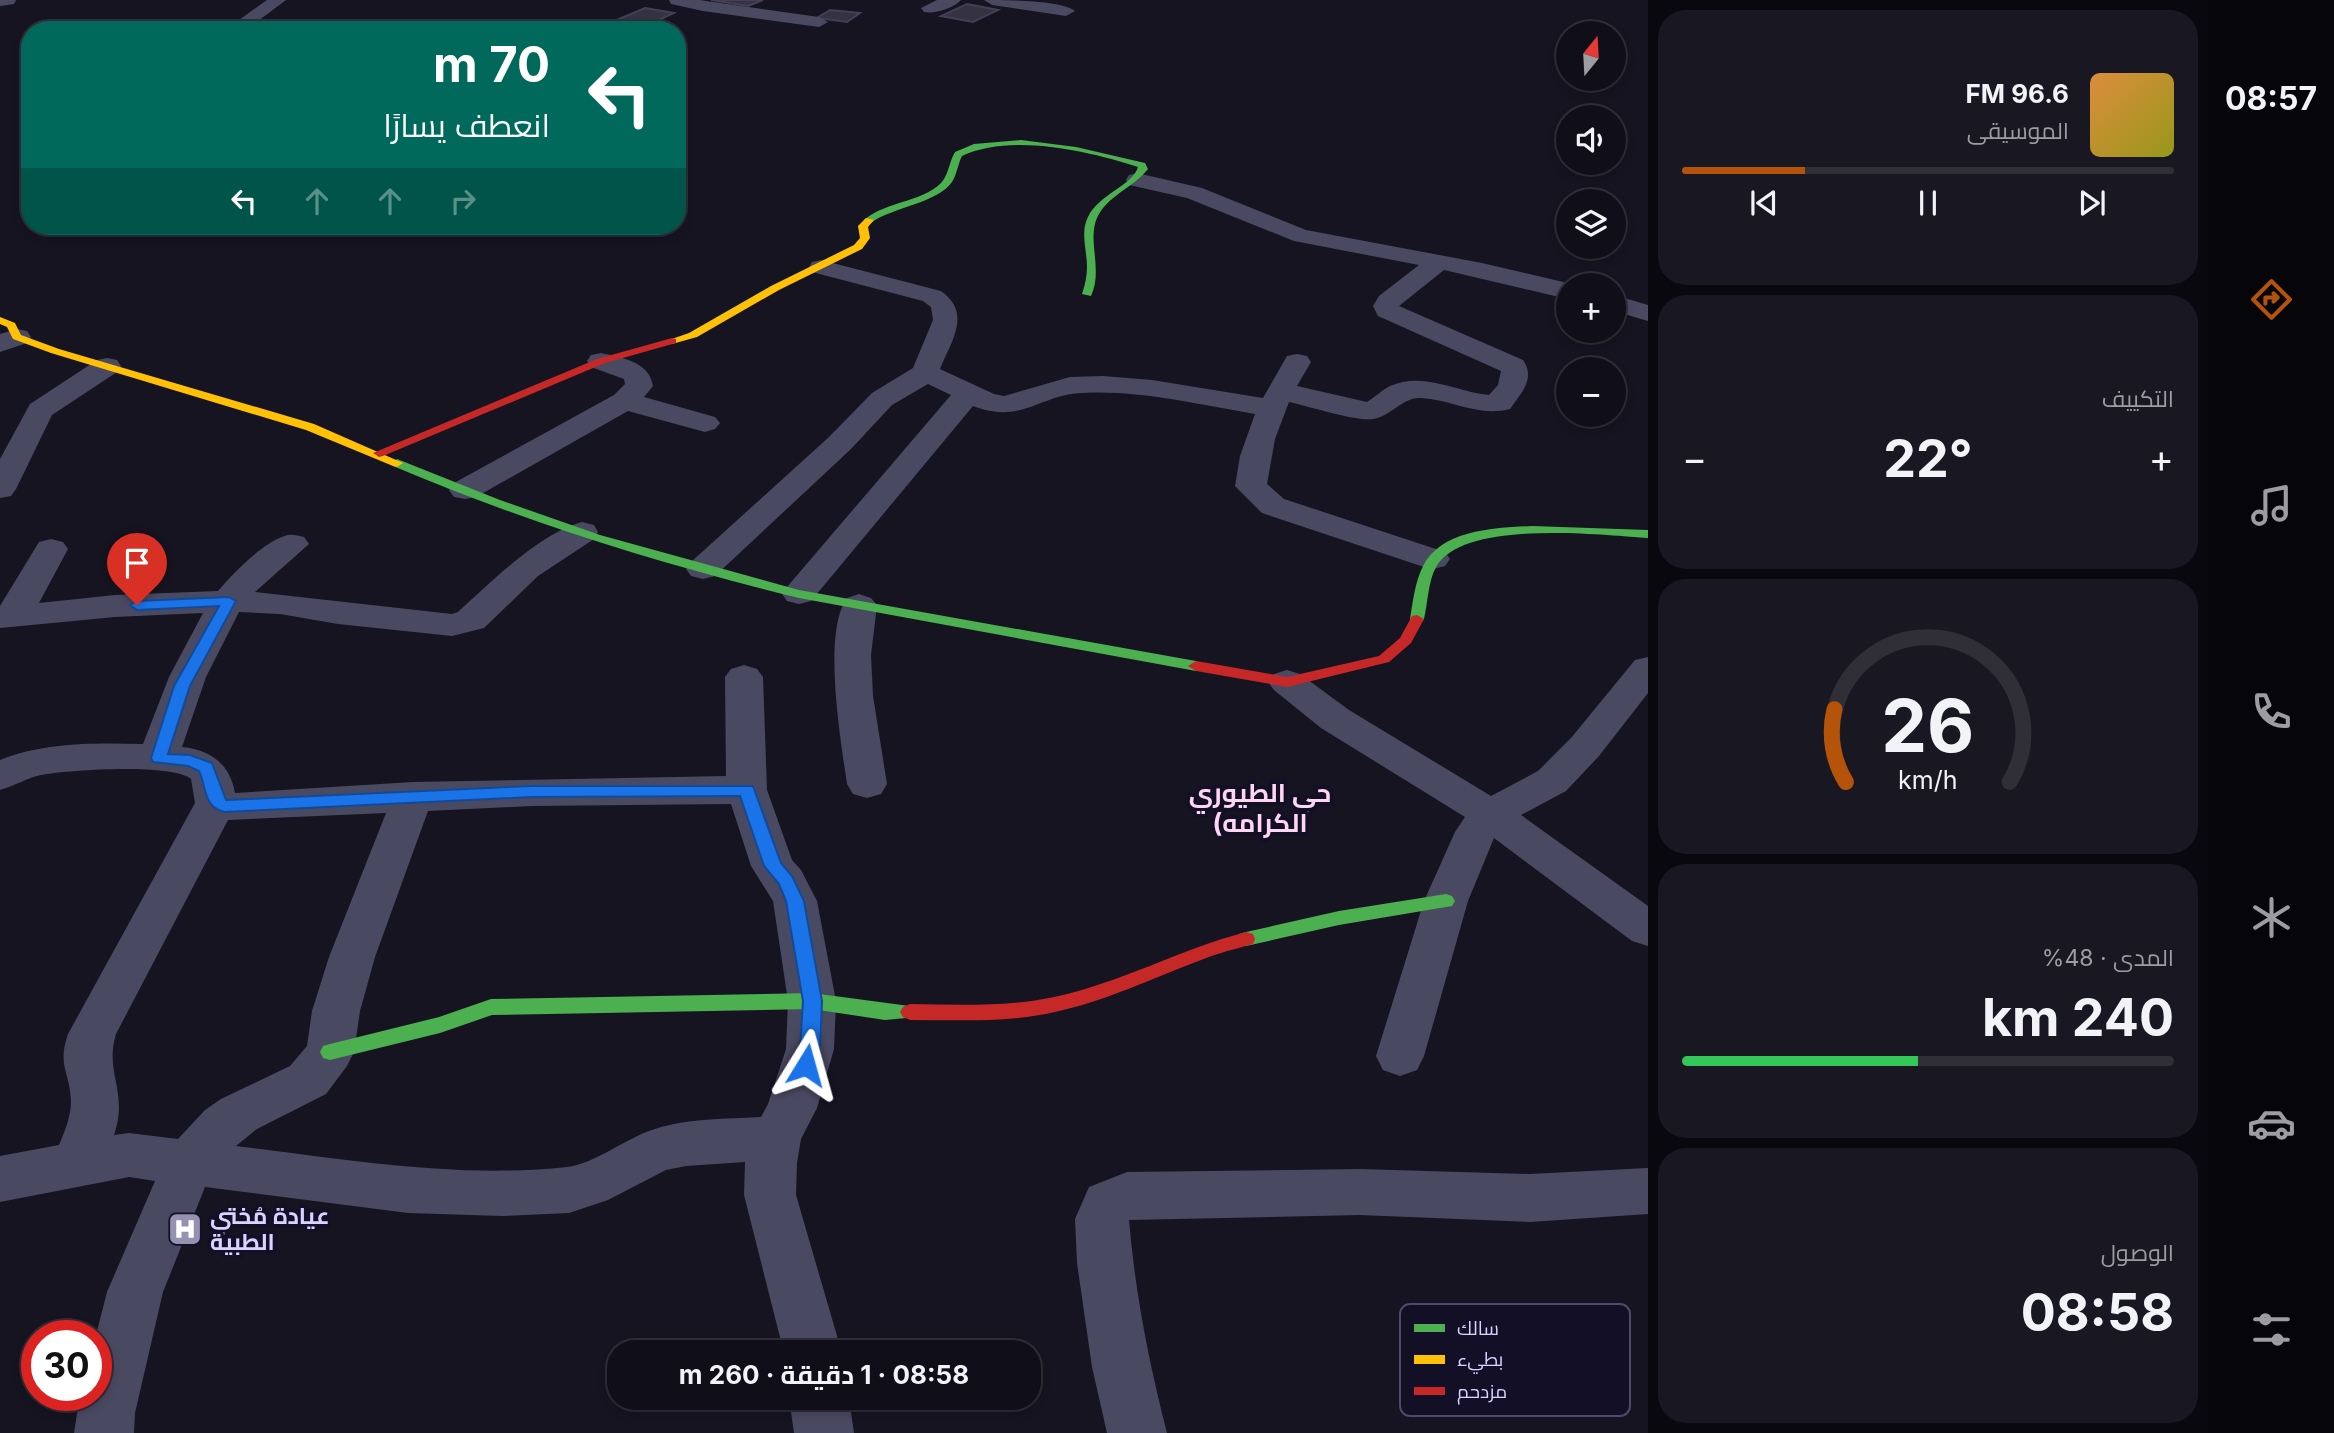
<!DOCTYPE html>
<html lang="ar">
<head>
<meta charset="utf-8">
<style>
	body { margin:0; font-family:Inter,Cairo,sans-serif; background:#191822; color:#f1f3f6; direction:rtl; height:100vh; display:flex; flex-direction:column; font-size:26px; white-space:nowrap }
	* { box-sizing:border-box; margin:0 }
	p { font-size:23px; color:#9c9ca2 }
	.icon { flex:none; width:38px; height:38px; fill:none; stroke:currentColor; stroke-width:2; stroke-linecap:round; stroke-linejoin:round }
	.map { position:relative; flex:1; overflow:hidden; direction:ltr }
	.sheet { display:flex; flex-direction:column; gap:10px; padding:10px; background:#09080e; width:560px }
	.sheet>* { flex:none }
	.hud { position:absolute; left:21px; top:21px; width:665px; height:214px; border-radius:28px; box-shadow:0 4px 10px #0003,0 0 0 2px #302f38; direction:rtl; background:#00695c; color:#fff; overflow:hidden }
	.needle { width:46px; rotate:18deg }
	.controls { position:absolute; left:1556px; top:21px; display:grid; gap:14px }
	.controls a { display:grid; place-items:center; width:70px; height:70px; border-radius:50%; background:#100f19; box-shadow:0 4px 10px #0003,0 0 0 2px #302f38; font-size:35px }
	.speed { position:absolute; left:21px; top:1320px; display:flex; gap:14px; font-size:35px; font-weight:700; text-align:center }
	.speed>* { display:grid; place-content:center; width:91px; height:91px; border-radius:50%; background:#100f19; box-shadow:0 4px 10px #0003,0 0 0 2px #302f38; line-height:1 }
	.speed .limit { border:10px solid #d22; background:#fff; color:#111 }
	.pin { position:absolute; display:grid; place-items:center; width:60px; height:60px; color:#fff; margin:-72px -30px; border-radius:50% 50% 50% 0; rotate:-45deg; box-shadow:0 0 7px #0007 }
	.pin .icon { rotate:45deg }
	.me { position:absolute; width:77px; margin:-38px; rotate:8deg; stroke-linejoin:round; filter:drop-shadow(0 0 5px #0008) }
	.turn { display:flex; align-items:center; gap:24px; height:147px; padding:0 21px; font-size:32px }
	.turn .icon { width:91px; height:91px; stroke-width:2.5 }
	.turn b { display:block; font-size:49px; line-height:60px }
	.lanes { display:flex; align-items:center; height:66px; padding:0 21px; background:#0003; justify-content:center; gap:35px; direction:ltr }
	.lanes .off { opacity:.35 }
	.big { font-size:52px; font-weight:700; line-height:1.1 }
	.sheet .tile { flex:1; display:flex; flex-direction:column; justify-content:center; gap:10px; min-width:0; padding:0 24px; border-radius:28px; background:#191822 }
	.sheet .dial { align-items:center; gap:0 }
	.dial svg { height:182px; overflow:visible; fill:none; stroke:#302f38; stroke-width:7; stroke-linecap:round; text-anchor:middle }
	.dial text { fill:#f1f3f6; stroke:none }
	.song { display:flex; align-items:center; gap:21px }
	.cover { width:84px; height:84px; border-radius:10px; background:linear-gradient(135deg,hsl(30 70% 55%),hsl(60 70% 35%)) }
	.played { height:7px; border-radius:4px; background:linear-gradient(90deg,#b45309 25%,#302f38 25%) }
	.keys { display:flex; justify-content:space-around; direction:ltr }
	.heat { display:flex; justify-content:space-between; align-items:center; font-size:38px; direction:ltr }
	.charge { height:10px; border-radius:5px; background:linear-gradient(90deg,#34c759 48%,#302f38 0) }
	.trip { position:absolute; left:607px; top:1340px; width:434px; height:70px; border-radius:28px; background:#100f19; box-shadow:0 4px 10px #0003,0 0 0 2px #302f38; font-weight:700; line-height:70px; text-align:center; direction:rtl }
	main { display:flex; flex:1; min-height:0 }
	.tab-bar { display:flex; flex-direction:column; width:126px; justify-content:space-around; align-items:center; background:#06060a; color:#9c9ca2 }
	.tab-bar .icon { width:49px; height:49px }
	.tab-bar .current { color:#b45309 }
	.tab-bar b { font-size:32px; color:#f1f3f6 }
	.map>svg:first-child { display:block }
</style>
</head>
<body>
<main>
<nav class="tab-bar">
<b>08:57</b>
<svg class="icon current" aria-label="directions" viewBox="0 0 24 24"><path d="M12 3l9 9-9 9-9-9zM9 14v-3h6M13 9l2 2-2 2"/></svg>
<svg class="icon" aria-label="music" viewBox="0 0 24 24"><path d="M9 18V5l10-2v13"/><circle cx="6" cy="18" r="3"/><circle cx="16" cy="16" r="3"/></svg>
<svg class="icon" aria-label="phone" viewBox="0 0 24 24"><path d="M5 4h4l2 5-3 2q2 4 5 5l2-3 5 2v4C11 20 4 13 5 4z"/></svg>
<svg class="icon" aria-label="climate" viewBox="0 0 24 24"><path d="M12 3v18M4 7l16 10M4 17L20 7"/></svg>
<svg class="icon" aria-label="car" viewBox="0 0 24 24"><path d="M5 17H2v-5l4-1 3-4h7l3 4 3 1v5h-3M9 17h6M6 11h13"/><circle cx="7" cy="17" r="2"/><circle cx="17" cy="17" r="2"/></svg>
<svg class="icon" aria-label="filters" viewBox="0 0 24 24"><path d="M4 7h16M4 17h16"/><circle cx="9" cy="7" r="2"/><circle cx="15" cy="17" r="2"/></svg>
</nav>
<section class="sheet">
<div class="tile">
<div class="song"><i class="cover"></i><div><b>96.6 FM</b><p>الموسيقى</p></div></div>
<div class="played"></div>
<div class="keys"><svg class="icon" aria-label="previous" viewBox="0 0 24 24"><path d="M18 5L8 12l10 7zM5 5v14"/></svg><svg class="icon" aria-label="pause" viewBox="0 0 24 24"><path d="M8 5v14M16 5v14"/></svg><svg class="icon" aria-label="next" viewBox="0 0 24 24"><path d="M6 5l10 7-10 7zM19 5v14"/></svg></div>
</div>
<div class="tile"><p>التكييف</p>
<div class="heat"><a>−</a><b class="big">22°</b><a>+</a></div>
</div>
<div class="tile dial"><svg viewBox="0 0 100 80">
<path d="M14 69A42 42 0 1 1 86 69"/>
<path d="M14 69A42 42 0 0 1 9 37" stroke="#b45309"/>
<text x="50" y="56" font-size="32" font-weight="700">26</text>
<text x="50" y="72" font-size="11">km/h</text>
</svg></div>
<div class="tile"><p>المدى · 48%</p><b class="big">240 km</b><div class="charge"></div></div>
<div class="tile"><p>الوصول</p><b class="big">08:58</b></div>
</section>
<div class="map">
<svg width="1648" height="1433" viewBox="0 0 1648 1433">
	<rect width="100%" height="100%" fill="#161421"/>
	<g fill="#343243" stroke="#433f54" stroke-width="2">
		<path d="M 711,0 L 763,0 L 748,6 Z"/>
		<path d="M 967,4 L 998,10 L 973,22 L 941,16 Z"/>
		<path d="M 645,8 L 674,13 L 648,25 L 619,19 Z"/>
		<path d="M 830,10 L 860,13 L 847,22 L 817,18 Z"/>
	</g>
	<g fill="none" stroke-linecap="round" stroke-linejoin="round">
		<g fill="#4a4962" fill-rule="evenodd">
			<path d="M 0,0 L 16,0 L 14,4 L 0,6 Z"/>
			<path d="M 267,0 L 286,0 L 246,30 L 225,30 Z"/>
			<path d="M 669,0 L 699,0 L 819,17 L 828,22 L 819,27 L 703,11 L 671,4 Z"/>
			<path d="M 937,0 L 961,0 C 954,8 935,14 924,12 L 921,8 Z"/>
			<path d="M 984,0 C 1004,0 1061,0 1075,11 L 1066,16 L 992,5 Z"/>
			<path d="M 1137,173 L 1202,188 L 1306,230 L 1482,263 L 1576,285 L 1568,285 L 1568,299 L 1444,270 L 1399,306 L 1523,360 C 1536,379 1521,393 1510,409 C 1478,417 1453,400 1421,398 C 1402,397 1392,416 1373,419 C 1357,422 1308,406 1289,402 L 1275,439 L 1267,484 L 1284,499 L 1445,552 L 1450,559 L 1445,566 L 1433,569 L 1421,566 L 1262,513 L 1235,486 L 1240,456 L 1255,414 C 1199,405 1141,390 1083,393 C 1040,394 1022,425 973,406 L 811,601 L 799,604 L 787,601 L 782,594 L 787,587 L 951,395 L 928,384 L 892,405 L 851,449 L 715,576 L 703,579 L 691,576 L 686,569 L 691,562 L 829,437 L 872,393 L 913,368 L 933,320 L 931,307 L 923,301 L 812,272 L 809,267 L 812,262 L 821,260 L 941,291 C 972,313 952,340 940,369 L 994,394 L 1004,396 L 1070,377 L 1103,376 L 1152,380 L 1263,398 L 1287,356 L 1297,354 L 1307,356 L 1311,362 L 1297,386 L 1367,402 C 1375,397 1382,390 1390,386 C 1423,371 1457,392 1489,395 L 1498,385 L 1501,371 L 1378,316 L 1373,306 L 1379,296 L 1419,265 L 1294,241 L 1187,198 L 1129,185 L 1126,180 L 1129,175 Z"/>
			<path d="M 1614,295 L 1648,305 L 1648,321 L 1614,311 Z"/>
			<path d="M 17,329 L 27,331 L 31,337 L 27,343 L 0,352 L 0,334 Z"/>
			<path d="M 601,353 C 622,358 649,361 653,386 L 644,397 L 715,417 L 720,423 L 715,429 L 705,432 L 628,411 L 476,497 L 465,499 L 454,497 L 449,490 L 454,483 L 614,395 L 625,384 L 624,379 L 591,367 L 587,361 L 591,355 Z"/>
			<path d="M 107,358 L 117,360 L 121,366 L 117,372 L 52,415 L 16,489 L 11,496 L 0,498 L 0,459 L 30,404 L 97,360 Z"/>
			<path d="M 582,522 L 594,525 L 598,532 L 594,539 L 538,576 L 484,628 L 452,636 L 338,624 L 280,614 L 239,612 L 206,677 L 182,747 C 211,750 230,764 235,793 L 413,782 L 726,776 L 725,677 L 731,669 L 744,665 L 757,669 L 763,677 L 767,790 L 792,860 L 801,870 L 817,901 L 836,1001 L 834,1049 L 817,1108 L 801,1139 L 797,1163 L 796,1195 L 842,1353 L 784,1353 L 744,1195 L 745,1162 L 686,1166 L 666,1170 L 608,1200 L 569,1213 L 502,1216 L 408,1213 L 205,1187 L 163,1292 L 135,1413 L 134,1433 L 74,1433 L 80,1395 L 96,1395 L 96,1335 L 107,1292 L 155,1181 L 129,1177 L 0,1202 L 0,1156 L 59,1145 C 65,1131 71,1116 71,1101 C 70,1072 57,1066 68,1034 L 195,803 L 191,779 C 171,763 69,770 41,775 C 27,778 14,786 0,790 L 0,760 C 45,742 96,743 143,744 L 169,677 L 203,613 L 115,617 L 0,628 L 0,606 L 39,542 L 51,539 L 63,542 L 68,549 L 39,603 L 115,595 L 218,591 C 232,574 262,544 282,537 C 290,533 296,535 304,537 L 309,544 L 255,592 L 452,614 L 458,612 C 490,583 540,533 582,522 ZM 731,804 L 751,866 L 773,901 L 788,1001 L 786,1049 L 768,1104 L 761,1117 C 726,1119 688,1118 655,1129 C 627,1137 595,1164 567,1167 C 457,1179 345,1159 236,1146 L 257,1129 L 326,1094 L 347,1066 L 354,1052 L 360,1011 L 375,957 L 428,811 L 532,806 ZM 386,813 L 329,957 L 312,1011 L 307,1046 L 290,1066 L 221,1099 L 205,1110 L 178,1139 L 129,1133 L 114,1135 C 129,1091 104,1073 116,1034 L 228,820 Z"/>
			<path d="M 859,594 L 871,598 L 877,605 L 871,655 L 873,696 L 887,784 L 881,794 L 867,798 L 853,794 L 847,784 C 841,741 822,633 847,598 Z"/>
			<path d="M 1648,657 L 1648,693 L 1599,756 L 1566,791 L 1521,815 L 1648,906 L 1648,946 L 1632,941 L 1494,838 L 1468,901 L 1424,1056 L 1417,1070 L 1400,1076 L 1383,1070 L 1376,1056 L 1424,901 L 1455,832 L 1465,817 L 1321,728 L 1274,690 L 1268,682 L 1274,674 L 1287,670 L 1300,674 L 1349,710 L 1491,796 L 1538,771 L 1571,738 L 1635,660 Z"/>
			<path d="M 1648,1168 L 1648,1214 L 1530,1222 L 1360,1215 L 1129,1220 C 1135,1292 1149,1363 1167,1433 L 1107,1433 L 1092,1367 L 1077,1263 L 1075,1219 L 1089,1187 L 1127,1172 L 1360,1169 L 1530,1174 Z"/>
			<path d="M 789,1398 L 849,1398 L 854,1433 L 794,1433 Z"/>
		</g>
		<g fill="#4caf50" fill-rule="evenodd">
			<path d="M 1021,140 L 1076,147 L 1145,163 L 1148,169 C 1135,186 1110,195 1099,214 C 1085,238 1104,268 1091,296 L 1082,294 C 1085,285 1087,276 1087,267 C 1087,250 1080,232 1088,217 C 1098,195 1133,185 1138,167 C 1088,151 1011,133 962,156 C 958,164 957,174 952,182 C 937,203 894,207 872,222 L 864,220 C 885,201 930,201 944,179 C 949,171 950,160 955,152 L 974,144 Z"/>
			<path d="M 397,459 L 500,500 L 600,535 L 799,590 L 1196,661 L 1204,666 L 1196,671 L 799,598 C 660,564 525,522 393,466 L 391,463 Z"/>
			<path d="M 1532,526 L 1648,530 L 1648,538 C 1600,535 1463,519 1436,567 C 1428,582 1428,602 1424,619 L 1422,622 L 1412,622 L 1410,619 C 1413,601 1415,582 1423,566 C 1442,529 1496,528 1532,526 Z"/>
			<path d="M 1446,894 L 1452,896 L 1455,901 L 1452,906 L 1339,925 L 1246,946 L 1239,944 L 1237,939 L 1239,934 L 1246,932 L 1339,911 Z"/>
			<path d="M 812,993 L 917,1007 L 920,1012 L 917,1017 L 885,1020 L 812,1009 L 492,1015 L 440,1033 L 330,1060 L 323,1058 L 320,1052 L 323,1046 L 330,1044 L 439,1017 L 491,999 Z"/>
		</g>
		<g fill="#ffc107" fill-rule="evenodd">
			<path d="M 866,218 L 874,220 L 868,227 L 870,238 L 862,249 L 779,290 L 697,337 L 672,344 L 666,341 L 689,333 L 771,286 L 854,245 L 860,238 L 858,226 Z"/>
			<path d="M 0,317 L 15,323 L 21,335 L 59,349 L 314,424 L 403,463 L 397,467 L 393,466 L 306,430 L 51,353 L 13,339 L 7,327 L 0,324 Z"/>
		</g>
		<g fill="#c62828" fill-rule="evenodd">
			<path d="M 672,338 L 676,339 L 676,343 L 605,363 L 383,456 L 379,457 L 373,453 L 597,359 Z"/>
			<path d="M 1417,615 L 1424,619 L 1411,643 L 1389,662 L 1287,687 L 1196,671 L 1188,666 L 1196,661 L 1287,677 L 1379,656 L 1400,638 L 1412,616 Z"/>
			<path d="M 1246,932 L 1253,934 L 1255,939 L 1253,944 C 1235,949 1218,953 1201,960 C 1153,978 1106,1001 1055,1012 C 1007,1023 958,1020 910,1020 L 903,1017 L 900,1012 L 903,1007 L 910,1004 C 958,1005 1007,1007 1054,997 C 1120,983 1181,949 1246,932 Z"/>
		</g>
	</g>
	<path fill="#1a73e8" stroke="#114b97" stroke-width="2" d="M 229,597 L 236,601 L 190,686 L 168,754 L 190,755 L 212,763 L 226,800 L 532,786 L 753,786 L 781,863 L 792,876 L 804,901 L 822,1001 L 820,1049 L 813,1071 L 806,1073 L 799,1071 L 796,1065 L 800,1049 L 803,1001 L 786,901 L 779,884 L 764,866 L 740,796 L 532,797 L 224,812 C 203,806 207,789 199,771 L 188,766 L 153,762 L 151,758 L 174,686 L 219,606 L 137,610 L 130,605 L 137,601 Z"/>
	<defs>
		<g id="hospital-square" transform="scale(1.75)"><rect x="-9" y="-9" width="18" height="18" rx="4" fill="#9591b1" stroke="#130f26"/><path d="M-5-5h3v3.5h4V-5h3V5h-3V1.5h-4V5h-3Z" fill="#fff"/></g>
	</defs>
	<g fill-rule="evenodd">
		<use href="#hospital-square" x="185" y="1229"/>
	</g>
	<g text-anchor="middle" stroke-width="7" stroke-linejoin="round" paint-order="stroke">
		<g font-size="23" font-weight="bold" fill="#d9d4ff" stroke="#130f26" text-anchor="start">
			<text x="210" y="1224">عيادة مُختي<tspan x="210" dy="26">الطبية</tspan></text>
		</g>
		<g font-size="26" font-weight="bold" fill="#ffd6f0" stroke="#130f26">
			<text x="1260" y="802">حي الطيوري<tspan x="1260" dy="30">(الكرامه</tspan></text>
		</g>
	</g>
	<rect x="1400" y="1304" width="230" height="112" rx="10" fill="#130f26" stroke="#4e4a67" stroke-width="2"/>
	<rect x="1414" y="1324" width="31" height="8" fill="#4caf50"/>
	<rect x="1414" y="1355" width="31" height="9" fill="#ffc107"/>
	<rect x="1414" y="1387" width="31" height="8" fill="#c62828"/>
	<g font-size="19" fill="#d9d4ff">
		<text x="1457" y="1335">سالك</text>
		<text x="1457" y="1366">بطيء</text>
		<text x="1457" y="1398">مزدحم</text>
	</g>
</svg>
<div class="controls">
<a><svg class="needle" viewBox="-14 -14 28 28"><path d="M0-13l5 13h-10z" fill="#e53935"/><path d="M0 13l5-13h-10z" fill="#9c9ca2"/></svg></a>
<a><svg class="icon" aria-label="sound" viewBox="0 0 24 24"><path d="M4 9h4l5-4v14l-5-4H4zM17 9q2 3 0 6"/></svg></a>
<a><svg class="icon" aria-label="layers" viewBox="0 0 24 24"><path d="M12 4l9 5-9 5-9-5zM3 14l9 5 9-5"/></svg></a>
<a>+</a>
<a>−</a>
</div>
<div class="speed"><div class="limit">30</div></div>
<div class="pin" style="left:137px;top:605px;background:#d93025"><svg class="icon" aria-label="arrive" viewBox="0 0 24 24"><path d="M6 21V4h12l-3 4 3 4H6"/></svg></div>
<svg class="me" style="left:806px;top:1065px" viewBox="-20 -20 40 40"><path d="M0-17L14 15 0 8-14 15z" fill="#1a73e8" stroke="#fff" stroke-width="4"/></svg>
<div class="trip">08:58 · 1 دقيقة · 260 m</div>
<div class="hud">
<div class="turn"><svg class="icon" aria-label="left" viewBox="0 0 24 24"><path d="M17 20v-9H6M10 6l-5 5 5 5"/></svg><div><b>70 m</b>انعطف يسارًا</div></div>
<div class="lanes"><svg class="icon" aria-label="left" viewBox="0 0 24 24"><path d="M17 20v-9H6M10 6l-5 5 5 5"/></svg><svg class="icon off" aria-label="ahead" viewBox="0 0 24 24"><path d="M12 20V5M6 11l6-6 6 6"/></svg><svg class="icon off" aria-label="ahead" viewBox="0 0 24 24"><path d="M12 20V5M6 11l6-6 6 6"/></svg><svg class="icon off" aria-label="right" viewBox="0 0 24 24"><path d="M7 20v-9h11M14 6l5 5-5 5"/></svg></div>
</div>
</div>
</main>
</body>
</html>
